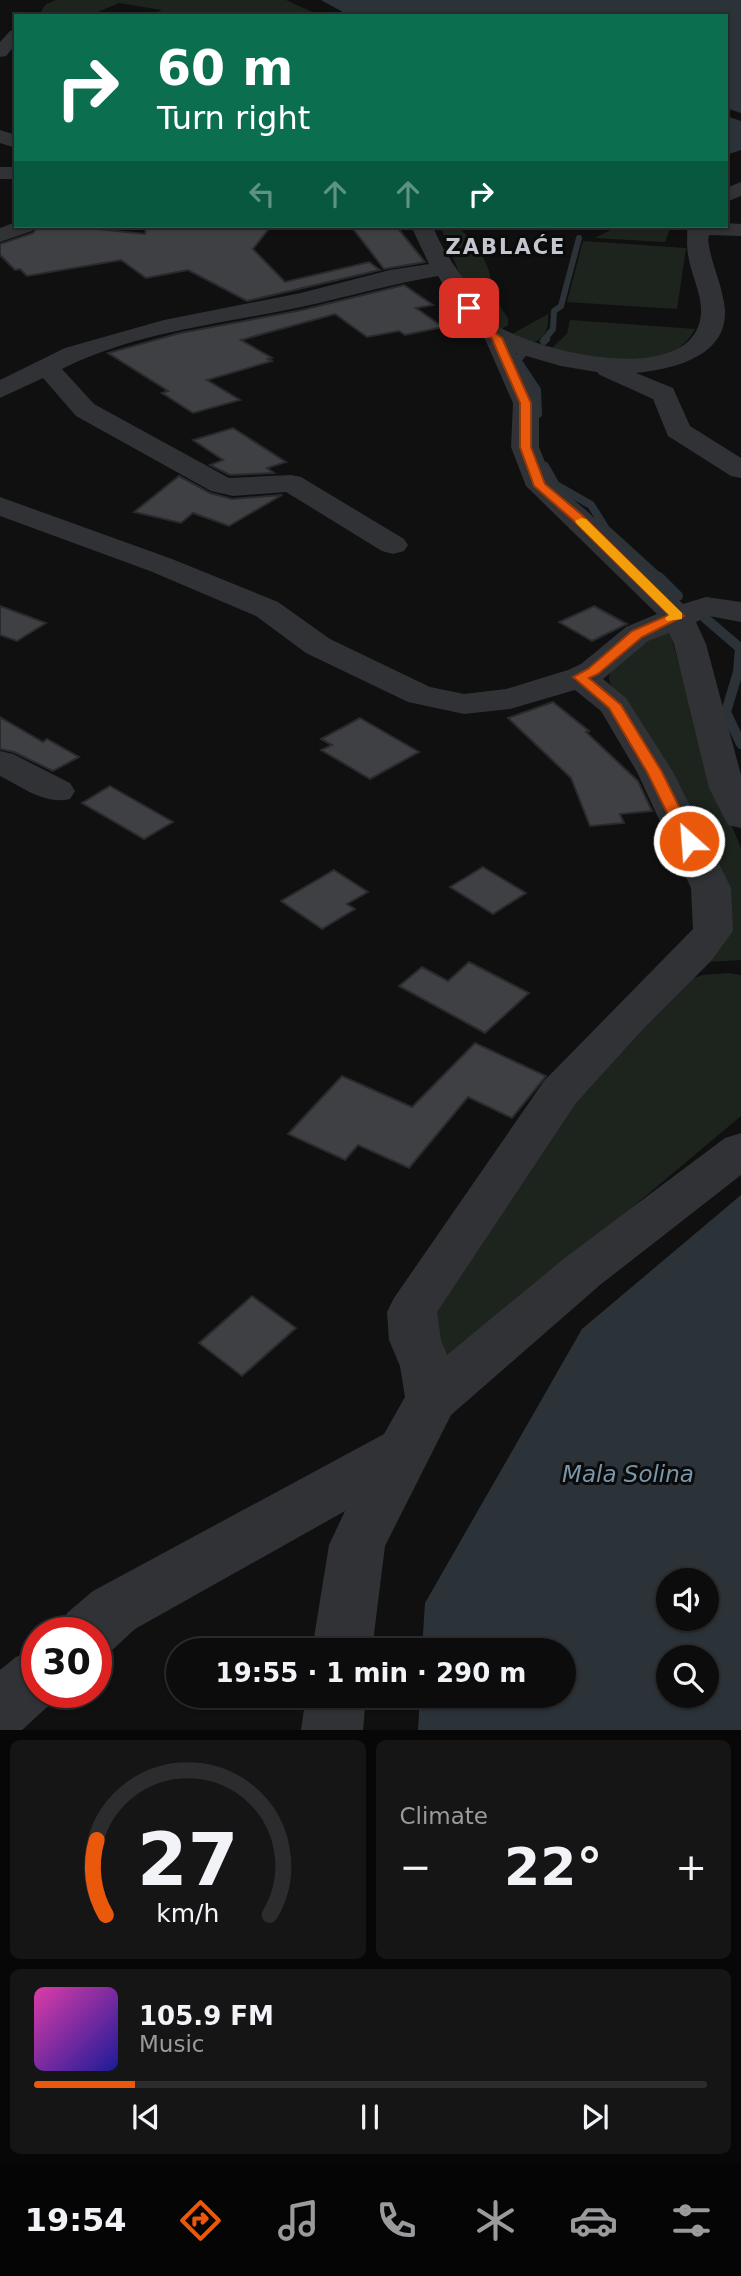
<!DOCTYPE html>
<html lang="en">
<head>
<meta charset="utf-8">
<style>
	body { margin:0; font-family:"DejaVu Sans",sans-serif; background:#151516; color:#f1f3f6; height:100vh; display:flex; flex-direction:column; font-size:26px; white-space:nowrap }
	* { box-sizing:border-box; margin:0 }
	p { font-size:23px; color:#9a9b9d }
	.icon { flex:none; width:38px; height:38px; fill:none; stroke:currentColor; stroke-width:2; stroke-linecap:round; stroke-linejoin:round }
	.map { position:relative; height:1730px; overflow:hidden }
	.side { display:flex; flex-direction:column; gap:10px; padding:10px; background:#070707; flex:1 }
	.side>* { flex:none }
	.banner { position:absolute; left:14px; top:14px; width:714px; height:214px; border-radius:0px; box-shadow:0 2px 5px #0004,0 0 0 2px #2c2c2e; background:#0b6e4f; color:#fff; overflow:hidden }
	.fabs { position:absolute; left:656px; top:1568px; display:grid; gap:14px }
	.fabs a { display:grid; place-items:center; width:63px; height:63px; border-radius:50%; background:#0c0c0d; box-shadow:0 2px 5px #0004,0 0 0 2px #2c2c2e; font-size:35px }
	.speed { position:absolute; left:21px; top:1617px; display:flex; gap:14px; font-size:35px; font-weight:700; text-align:center }
	.speed>* { display:grid; place-content:center; width:91px; height:91px; border-radius:50%; background:#0c0c0d; box-shadow:0 2px 5px #0004,0 0 0 2px #2c2c2e; line-height:1 }
	.speed .limit { border:10px solid #d22; background:#fff; color:#111 }
	.pin { position:absolute; display:grid; place-items:center; width:60px; height:60px; color:#fff; margin:-30px; border-radius:14px; box-shadow:0 4px 10px #0006 }
	.me { position:absolute; width:77px; margin:-38px; rotate:334deg; stroke-linejoin:round; filter:drop-shadow(0 0 5px #0008) }
	.turn { display:flex; align-items:center; gap:24px; height:147px; padding:0 28px; font-size:32px }
	.turn .icon { width:91px; height:91px; stroke-width:2.5 }
	.turn b { display:block; font-size:49px; line-height:60px }
	.lanes { display:flex; align-items:center; height:66px; padding:0 28px; background:#0003; justify-content:center; gap:35px; direction:ltr }
	.lanes .off { opacity:.35 }
	.big { font-size:52px; font-weight:600; line-height:1.1 }
	.side .tile { flex:1; display:flex; flex-direction:column; justify-content:center; gap:10px; min-width:0; padding:0 24px; border-radius:10px; background:#151516 }
	.side .dial { align-items:center; gap:0 }
	.dial svg { height:182px; overflow:visible; fill:none; stroke:#2c2c2e; stroke-width:7; stroke-linecap:round; text-anchor:middle }
	.dial text { fill:#f1f3f6; stroke:none }
	.song { display:flex; align-items:center; gap:21px }
	.cover { width:84px; height:84px; border-radius:10px; background:linear-gradient(135deg,hsl(320 70% 55%),hsl(240 70% 35%)) }
	.played { height:7px; border-radius:4px; background:linear-gradient(90deg,#ea580c 15%,#2c2c2e 15%) }
	.keys { display:flex; justify-content:space-around; direction:ltr }
	.heat { display:flex; justify-content:space-between; align-items:center; font-size:38px; direction:ltr }
	.side .tiles { flex:1; display:grid; gap:10px; grid-template-columns:1fr 1fr }
	.tile:last-child { grid-column:span 2 }
	.trip { position:absolute; left:166px; top:1638px; width:410px; height:70px; border-radius:35px; background:#0c0c0d; box-shadow:0 2px 5px #0004,0 0 0 2px #2c2c2e; font-weight:600; line-height:70px; text-align:center }
	.tabs { display:flex; height:112px; justify-content:space-around; align-items:center; background:#050505; color:#9a9b9d }
	.tabs .icon { width:49px; height:49px }
	.tabs .selected { color:#ea580c }
	.tabs b { font-size:32px; color:#f1f3f6 }
	.map>svg:first-child { display:block }
</style>
</head>
<body>
<div class="map">
<svg width="741" height="1730" viewBox="0 0 741 1730">
	<rect width="100%" height="100%" fill="#101011"/>
	<g fill="#1d241d">
		<path d="M 56,0 L 286,0 L 321,16 L 149,16 L 162,10 L 119,3 L 88,16 L 38,16 L 46,4 Z"/>
		<path d="M 440,226 L 457,226 C 468,236 478,247 485,261 C 495,283 490,294 508,318 L 508,325 L 500,330 C 470,314 454,256 440,226 Z"/>
		<path d="M 618,226 L 671,226 L 665,242 L 595,238 Z"/>
		<path d="M 583,241 L 686,248 L 677,309 L 567,302 Z"/>
		<path d="M 548,314 C 549,328 546,337 533,343 L 512,334 Z"/>
		<path d="M 570,320 L 695,329 C 669,378 597,358 554,349 L 553,347 L 567,334 Z"/>
		<path d="M 660,633 L 670,633 L 712,779 L 741,848 L 741,960 L 705,962 L 720,947 L 609,680 C 608,660 645,644 660,633 Z"/>
		<path d="M 729,973 L 741,975 L 741,1116 L 449,1361 L 427,1317 L 560,1121 L 676,984 L 703,975 Z"/>
	</g>
	<g fill="#2b3339" fill-rule="evenodd">
		<path d="M 321,0 L 741,0 L 741,113 L 726,108 L 726,16 L 350,16 Z"/>
		<path d="M 726,116 L 741,121 L 741,150 L 726,155 Z"/>
		<path d="M 741,1195 L 741,1730 L 418,1730 L 420,1696 L 564,1696 L 564,1650 L 422,1650 L 425,1603 L 582,1329 ZM 707,1580 L 707,1619 L 668,1619 L 668,1580 ZM 707,1657 L 707,1696 L 668,1696 L 668,1657 Z"/>
	</g>
	<g fill="none" stroke-linecap="round" stroke-linejoin="round">
		<path stroke="#2b3339" stroke-width="6" d="M 544,340 L 553,329 L 554,311 L 561,306 L 579,238"/>
		<g stroke="#2b3339" stroke-width="8">
			<path d="M 544,341 L 546,339"/>
			<path d="M 524,352 L 517,360 L 537,390 L 538,414"/>
			<path d="M 545,466 L 556,485 L 591,505 L 606,529 L 661,579"/>
		</g>
		<g stroke="#2b3339" stroke-width="10">
			<path d="M 659,577 L 678,596"/>
			<path d="M 705,618 L 740,648 L 738,672 L 726,712 L 741,744"/>
		</g>
	</g>
	<g fill="#3f4044" stroke="#2a2a2d" stroke-width="2">
		<path d="M 38,226 L 68,226 L 145,234 L 146,226 L 271,226 L 253,249 L 285,282 L 369,262 L 380,270 L 247,301 L 188,270 L 146,278 L 121,260 L 27,276 L 20,269 L 15,270 L 0,255 L 0,244 L 33,233 Z"/>
		<path d="M 351,226 L 396,226 L 425,262 L 384,269 Z"/>
		<path d="M 404,285 L 433,305 L 416,308 L 443,327 L 405,335 L 399,331 L 367,337 L 335,314 L 241,340 L 272,358 L 268,359 L 272,361 L 207,380 L 240,400 L 193,413 L 162,393 L 168,391 L 108,353 L 180,333 L 302,310 Z"/>
		<path d="M 233,428 L 286,462 L 267,468 L 274,473 L 230,475 L 210,465 L 223,460 L 193,440 Z"/>
		<path d="M 179,476 L 210,493 L 232,499 L 282,495 L 229,526 L 193,513 L 181,523 L 134,512 Z"/>
		<path d="M 0,606 L 46,623 L 17,641 L 0,635 Z"/>
		<path d="M 594,606 L 627,624 L 592,641 L 559,622 Z"/>
		<path d="M 553,702 L 589,731 L 586,732 L 638,781 L 652,811 L 620,814 L 624,823 L 590,826 L 571,778 L 508,718 Z"/>
		<path d="M 0,717 L 43,742 L 47,739 L 79,757 L 53,771 L 14,752 L 0,749 Z"/>
		<path d="M 360,718 L 419,752 L 370,779 L 321,750 L 332,745 L 321,739 Z"/>
		<path d="M 110,786 L 173,822 L 144,839 L 82,803 Z"/>
		<path d="M 483,867 L 526,893 L 493,914 L 450,887 Z"/>
		<path d="M 334,870 L 368,892 L 347,904 L 355,909 L 322,929 L 281,901 Z"/>
		<path d="M 469,962 L 529,993 L 485,1033 L 399,986 L 422,967 L 448,981 Z"/>
		<path d="M 475,1043 L 546,1076 L 512,1118 L 468,1097 L 409,1168 L 358,1145 L 345,1160 L 288,1134 L 342,1076 L 412,1107 Z"/>
		<path d="M 252,1296 L 296,1328 L 242,1376 L 199,1343 Z"/>
	</g>
	<g fill="none" stroke-linecap="round" stroke-linejoin="round">
		<g fill="#313236" fill-rule="evenodd">
			<path d="M 16,29 L 16,44 L 6,56 L 0,57 L 0,42 L 10,31 Z"/>
			<path d="M 0,130 L 16,135 L 16,148 L 0,143 Z"/>
			<rect x="0" y="167" width="16" height="12"/>
			<path d="M 741,182 L 741,196 L 726,202 L 726,188 Z"/>
			<path d="M 16,222 L 16,226 L 35,226 L 32,231 L 0,242 L 0,228 Z"/>
			<path d="M 726,223 L 741,224 L 741,236 L 709,235 L 708,240 C 711,264 723,286 725,310 C 727,357 673,369 636,373 L 673,388 L 690,426 L 741,458 L 741,478 L 731,476 L 668,436 L 653,399 L 600,375 L 597,372 L 561,366 L 516,353 L 539,403 L 539,447 L 553,482 L 588,512 L 683,604 L 706,597 L 741,602 L 741,622 L 709,616 L 696,622 L 706,644 L 741,775 L 741,828 L 728,825 L 709,788 L 674,644 L 669,633 L 648,641 L 603,679 L 626,698 L 673,772 L 731,888 L 733,931 L 711,961 L 643,1029 L 576,1103 L 437,1312 L 441,1340 L 447,1355 L 566,1257 L 725,1138 L 741,1133 L 741,1175 L 600,1285 L 451,1415 L 385,1546 L 372,1650 L 312,1650 L 329,1545 L 345,1511 L 135,1629 L 109,1653 L 96,1658 L 96,1633 L 59,1633 L 67,1613 L 93,1591 L 384,1434 L 405,1397 L 400,1366 L 389,1340 L 387,1312 L 394,1298 L 544,1081 L 693,929 L 691,888 L 637,772 L 601,711 L 575,690 L 510,709 L 464,714 L 408,702 L 306,653 L 256,616 L 150,571 L 0,516 L 0,497 L 172,559 L 278,602 L 330,639 L 430,687 L 464,694 L 506,689 L 568,670 L 581,664 L 626,627 L 657,614 L 526,486 L 511,447 L 513,403 L 485,339 L 469,328 L 438,276 C 391,284 347,297 301,307 C 222,324 135,332 62,369 L 94,404 L 229,478 L 291,475 L 301,477 L 404,539 L 408,545 L 404,551 L 393,554 L 382,551 L 286,492 L 233,496 L 211,491 L 76,416 L 43,378 L 0,398 L 0,380 L 65,348 L 164,320 L 301,293 L 390,270 L 429,264 L 411,226 L 433,226 C 442,252 459,271 474,294 C 479,303 482,315 490,321 C 528,350 675,386 698,327 C 708,303 691,278 688,254 C 686,245 688,236 687,228 L 689,226 L 726,226 Z"/>
			<path d="M 0,751 L 13,754 L 70,783 L 75,791 L 70,799 C 45,805 22,787 0,776 Z"/>
			<path d="M 37,1648 L 37,1692 L 60,1692 L 58,1697 L 22,1730 L 0,1730 L 0,1670 L 16,1657 Z"/>
			<path d="M 306,1696 L 366,1696 L 363,1730 L 301,1730 Z"/>
		</g>
	</g>
	<path fill="#ea580c" stroke="#983908" stroke-width="2" d="M 466,306 L 473,306 L 481,322 L 502,338 L 531,403 L 531,447 L 545,484 L 582,515 L 684,616 L 642,637 L 598,674 L 589,678 L 621,705 L 662,772 L 696,841 L 694,845 L 683,845 L 681,841 L 647,772 L 609,708 L 573,677 L 588,669 L 632,631 L 669,615 L 574,521 L 534,486 L 520,447 L 520,403 L 492,339 L 474,325 L 464,308 Z"/>
	<path fill="#f59e0b" d="M 581,518 L 586,519 L 682,613 L 682,619 L 667,621 L 665,618 L 669,615 L 577,524 L 575,521 Z"/>
	<g text-anchor="middle" stroke-width="6" stroke-linejoin="round" paint-order="stroke">
		<g font-size="21" font-weight="bold" letter-spacing="2" fill="#c3c6ce" stroke="#0b0b0c">
			<text x="506" y="254">ZABLAĆE</text>
		</g>
		<g font-size="23" font-style="italic" fill="#7a96ab" stroke="#0b0b0c">
			<text x="628" y="1482">Mala Solina</text>
		</g>
	</g>
</svg>
<div class="fabs">
<a><svg class="icon" aria-label="sound" viewBox="0 0 24 24"><path d="M4 9h4l5-4v14l-5-4H4zM17 9q2 3 0 6"/></svg></a>
<a><svg class="icon" aria-label="search" viewBox="0 0 24 24"><circle cx="10" cy="10" r="6"/><path d="M15 15l6 6"/></svg></a>
</div>
<div class="speed"><div class="limit">30</div></div>
<div class="pin" style="left:469px;top:308px;background:#d93025"><svg class="icon" aria-label="arrive" viewBox="0 0 24 24"><path d="M6 21V4h12l-3 4 3 4H6"/></svg></div>
<svg class="me" style="left:689px;top:841px" viewBox="-20 -20 40 40"><circle r="17" fill="#ea580c" stroke="#fff" stroke-width="3"/><path d="M0-11L8 9 0 5-8 9z" fill="#fff"/></svg>
<div class="trip">19:55 · 1 min · 290 m</div>
<div class="banner">
<div class="turn"><svg class="icon" aria-label="right" viewBox="0 0 24 24"><path d="M7 20v-9h11M14 6l5 5-5 5"/></svg><div><b>60 m</b>Turn right</div></div>
<div class="lanes"><svg class="icon off" aria-label="left" viewBox="0 0 24 24"><path d="M17 20v-9H6M10 6l-5 5 5 5"/></svg><svg class="icon off" aria-label="ahead" viewBox="0 0 24 24"><path d="M12 20V5M6 11l6-6 6 6"/></svg><svg class="icon off" aria-label="ahead" viewBox="0 0 24 24"><path d="M12 20V5M6 11l6-6 6 6"/></svg><svg class="icon" aria-label="right" viewBox="0 0 24 24"><path d="M7 20v-9h11M14 6l5 5-5 5"/></svg></div>
</div>
</div>
<section class="side">
<div class="tiles">
<div class="tile dial"><svg viewBox="0 0 100 80">
<path d="M14 69A42 42 0 1 1 86 69"/>
<path d="M14 69A42 42 0 0 1 10 36" stroke="#ea580c"/>
<text x="50" y="56" font-size="32" font-weight="700">27</text>
<text x="50" y="72" font-size="11">km/h</text>
</svg></div>
<div class="tile"><p>Climate</p>
<div class="heat"><a>−</a><b class="big">22°</b><a>+</a></div>
</div>
<div class="tile">
<div class="song"><i class="cover"></i><div><b>105.9 FM</b><p>Music</p></div></div>
<div class="played"></div>
<div class="keys"><svg class="icon" aria-label="previous" viewBox="0 0 24 24"><path d="M18 5L8 12l10 7zM5 5v14"/></svg><svg class="icon" aria-label="pause" viewBox="0 0 24 24"><path d="M8 5v14M16 5v14"/></svg><svg class="icon" aria-label="next" viewBox="0 0 24 24"><path d="M6 5l10 7-10 7zM19 5v14"/></svg></div>
</div>
</div>
</section>
<nav class="tabs">
<b>19:54</b>
<svg class="icon selected" aria-label="directions" viewBox="0 0 24 24"><path d="M12 3l9 9-9 9-9-9zM9 14v-3h6M13 9l2 2-2 2"/></svg>
<svg class="icon" aria-label="music" viewBox="0 0 24 24"><path d="M9 18V5l10-2v13"/><circle cx="6" cy="18" r="3"/><circle cx="16" cy="16" r="3"/></svg>
<svg class="icon" aria-label="phone" viewBox="0 0 24 24"><path d="M5 4h4l2 5-3 2q2 4 5 5l2-3 5 2v4C11 20 4 13 5 4z"/></svg>
<svg class="icon" aria-label="climate" viewBox="0 0 24 24"><path d="M12 3v18M4 7l16 10M4 17L20 7"/></svg>
<svg class="icon" aria-label="car" viewBox="0 0 24 24"><path d="M5 17H2v-5l4-1 3-4h7l3 4 3 1v5h-3M9 17h6M6 11h13"/><circle cx="7" cy="17" r="2"/><circle cx="17" cy="17" r="2"/></svg>
<svg class="icon" aria-label="filters" viewBox="0 0 24 24"><path d="M4 7h16M4 17h16"/><circle cx="9" cy="7" r="2"/><circle cx="15" cy="17" r="2"/></svg>
</nav>
</body>
</html>
